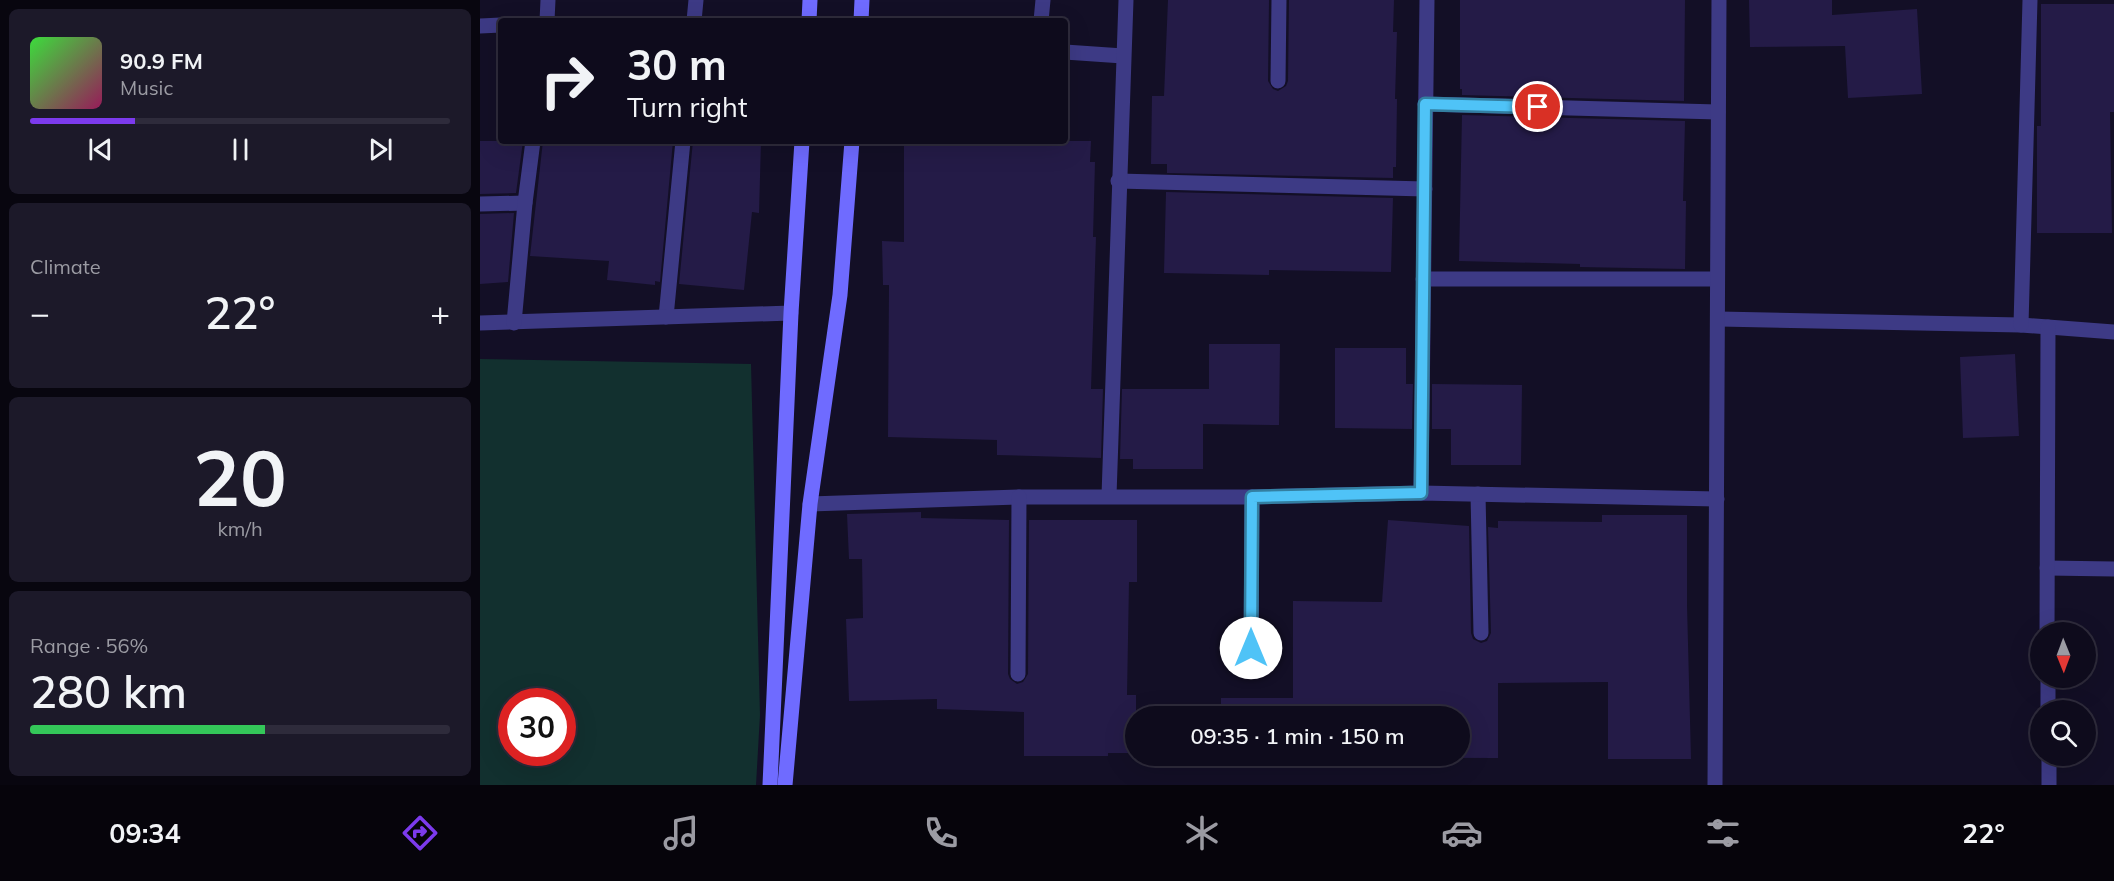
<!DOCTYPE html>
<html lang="en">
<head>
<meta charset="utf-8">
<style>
	body { margin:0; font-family:Mulish,sans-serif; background:#1c1929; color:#f1f3f6; height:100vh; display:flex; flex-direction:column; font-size:22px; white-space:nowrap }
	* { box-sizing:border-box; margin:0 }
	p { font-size:20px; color:#9b9ba3 }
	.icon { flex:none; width:33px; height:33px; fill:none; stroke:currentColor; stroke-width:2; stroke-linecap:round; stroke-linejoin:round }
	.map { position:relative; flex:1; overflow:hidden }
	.sheet { display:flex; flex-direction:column; gap:9px; padding:9px; background:#08060f; width:480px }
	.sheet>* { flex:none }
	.guide { position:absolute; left:18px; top:18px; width:570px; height:126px; border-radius:6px; box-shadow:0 6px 24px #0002,0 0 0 2px #2e2b3b; background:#0e0b1c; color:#f1f3f6; overflow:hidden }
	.needle { width:39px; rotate:179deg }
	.fabs { position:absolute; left:1550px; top:622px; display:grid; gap:12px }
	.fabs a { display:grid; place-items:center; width:66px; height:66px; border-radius:50%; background:#0e0b1c; box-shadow:0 6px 24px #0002,0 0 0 2px #2e2b3b; font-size:30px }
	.speed { position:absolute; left:18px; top:688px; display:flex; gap:12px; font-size:30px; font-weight:700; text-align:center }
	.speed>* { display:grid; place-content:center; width:78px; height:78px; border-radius:50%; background:#0e0b1c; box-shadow:0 6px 24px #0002,0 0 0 2px #2e2b3b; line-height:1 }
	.speed .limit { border:9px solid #d22; background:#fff; color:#111 }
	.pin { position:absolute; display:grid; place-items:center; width:51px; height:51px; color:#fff; margin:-26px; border:3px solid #fff; border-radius:50%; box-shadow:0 2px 6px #0007 }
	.me { position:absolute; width:66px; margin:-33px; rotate:0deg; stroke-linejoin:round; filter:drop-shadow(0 0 4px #0008) }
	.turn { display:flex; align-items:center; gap:21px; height:126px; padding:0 30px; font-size:27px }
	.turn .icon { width:78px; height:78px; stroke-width:2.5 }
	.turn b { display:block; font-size:42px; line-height:51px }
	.big { font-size:45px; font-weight:600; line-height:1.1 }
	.sheet .tile { flex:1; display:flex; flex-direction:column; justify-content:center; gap:9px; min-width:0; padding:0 21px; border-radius:9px; background:#1c1929 }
	.sheet .dial { align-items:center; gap:0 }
	.dial b { font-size:78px; line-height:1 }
	.song { display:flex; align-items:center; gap:18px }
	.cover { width:72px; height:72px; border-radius:9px; background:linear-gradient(135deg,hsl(120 70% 55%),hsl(330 70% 35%)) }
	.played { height:6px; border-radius:3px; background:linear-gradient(90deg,#7c3aed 25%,#2e2b3b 25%) }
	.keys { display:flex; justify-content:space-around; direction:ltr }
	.heat { display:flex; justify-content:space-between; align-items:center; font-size:33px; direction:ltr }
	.charge { height:9px; border-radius:4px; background:linear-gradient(90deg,#34c759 56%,#2e2b3b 0) }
	.trip { position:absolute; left:645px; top:706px; width:345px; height:60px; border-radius:30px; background:#0e0b1c; box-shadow:0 6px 24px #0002,0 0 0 2px #2e2b3b; font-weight:600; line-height:60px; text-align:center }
	.dock { display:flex; height:96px; justify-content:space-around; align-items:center; background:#06040b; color:#9b9ba3 }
	.dock .icon { width:42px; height:42px }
	.dock .selected { color:#7c3aed }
	.dock b { font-size:27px; color:#f1f3f6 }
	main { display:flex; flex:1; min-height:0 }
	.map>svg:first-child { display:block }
</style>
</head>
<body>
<main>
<section class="sheet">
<div class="tile">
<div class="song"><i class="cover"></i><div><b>90.9 FM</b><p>Music</p></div></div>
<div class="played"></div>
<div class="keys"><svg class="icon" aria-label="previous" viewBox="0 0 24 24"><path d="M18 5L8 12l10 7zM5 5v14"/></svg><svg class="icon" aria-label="pause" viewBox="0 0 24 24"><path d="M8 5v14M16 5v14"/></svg><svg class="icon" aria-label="next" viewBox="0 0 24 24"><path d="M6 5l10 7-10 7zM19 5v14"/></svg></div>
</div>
<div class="tile"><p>Climate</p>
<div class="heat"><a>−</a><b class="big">22°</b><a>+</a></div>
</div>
<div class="tile dial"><b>20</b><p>km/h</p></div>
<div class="tile"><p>Range · 56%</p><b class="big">280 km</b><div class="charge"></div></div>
</section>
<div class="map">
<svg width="1634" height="785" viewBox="0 0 1634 785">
	<rect width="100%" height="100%" fill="#130f26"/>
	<path fill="#12302f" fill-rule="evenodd" d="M 0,359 L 271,364 L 280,715 L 276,785 L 0,785 ZM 32,702 L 82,702 L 82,753 L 32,753 Z"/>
	<g fill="#241b47">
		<path d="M 688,0 L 789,0 L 788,81 L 793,89 L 798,91 L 806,86 L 808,81 L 809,0 L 914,0 L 913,32 L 917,32 L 915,99 L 917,99 L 916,167 L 913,167 L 913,178 L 687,173 L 687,164 L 671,164 L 672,96 L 684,96 Z"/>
		<path d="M 980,0 L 1205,0 L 1204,101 L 982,95 L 982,89 L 980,89 Z"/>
		<path d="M 1269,0 L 1352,0 L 1352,15 L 1437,9 L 1442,94 L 1368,98 L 1365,46 L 1270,47 Z"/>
		<path d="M 1561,4 L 1634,4 L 1634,112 L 1630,112 L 1632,233 L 1557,233 L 1557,126 L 1561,126 Z"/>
		<path d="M 982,115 L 1205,121 L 1203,201 L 1206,201 L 1205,269 L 1100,267 L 1100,264 L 979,261 Z"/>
		<path d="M 0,141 L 43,141 L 36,193 L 0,194 Z"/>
		<path d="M 63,141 L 193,141 L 180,282 L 175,281 L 175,285 L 127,280 L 129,261 L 50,256 Z"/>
		<path d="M 213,141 L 281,141 L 279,213 L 272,212 L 264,290 L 199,284 Z"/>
		<path d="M 424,141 L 611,141 L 610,162 L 615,162 L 613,237 L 616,237 L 611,389 L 623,389 L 621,458 L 517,455 L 517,440 L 408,437 L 409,285 L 403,285 L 402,241 L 424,242 Z"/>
		<path d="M 686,192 L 913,198 L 911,272 L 789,270 L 789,275 L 684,273 Z"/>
		<path d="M 34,213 L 28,282 L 0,284 L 0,214 Z"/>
		<path d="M 729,344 L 800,344 L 799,425 L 723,424 L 723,469 L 653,469 L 653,459 L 640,459 L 642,389 L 729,389 Z"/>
		<path d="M 855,348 L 926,348 L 926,384 L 933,384 L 932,429 L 855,428 Z"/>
		<path d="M 1535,354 L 1539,436 L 1483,438 L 1480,357 Z"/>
		<path d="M 952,384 L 1042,385 L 1041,465 L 971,465 L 971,429 L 952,429 Z"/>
		<path d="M 441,512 L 441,518 L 529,520 L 528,674 L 530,679 L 537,684 L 543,682 L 548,674 L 549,520 L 657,520 L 657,582 L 649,582 L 647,695 L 656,695 L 656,753 L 628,753 L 628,756 L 544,756 L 544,712 L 457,709 L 457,699 L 369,701 L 366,619 L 383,618 L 382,559 L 369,559 L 367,514 Z"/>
		<path d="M 1122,515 L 1207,515 L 1207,605 L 1211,759 L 1128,759 L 1128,682 L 1018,683 L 1018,758 L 741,757 L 980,756 L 980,717 L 741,717 L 741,698 L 813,698 L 813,601 L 902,602 L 908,520 L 989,526 L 991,633 L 993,639 L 1001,643 L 1007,641 L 1011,633 L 1008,527 L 1018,528 L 1018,521 L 1122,522 Z"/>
	</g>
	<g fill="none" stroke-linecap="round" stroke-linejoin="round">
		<path stroke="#3d3a85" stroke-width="15" d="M 561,21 L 563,0"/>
		<g stroke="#3d3a85" stroke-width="15">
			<path d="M 67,21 L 68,0"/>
			<path d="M 214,21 L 216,0"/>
			<path d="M 0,26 L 21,25"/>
			<path d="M 585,52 L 643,56"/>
			<path d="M 798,81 L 799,0"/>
			<path d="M 945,104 L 1238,112"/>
			<path d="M 638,181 L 945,189"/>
			<path d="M 0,204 L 45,203"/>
			<path d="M 943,279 L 1237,279"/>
			<path d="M 186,317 L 203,141"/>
			<path d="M 1239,319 L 1541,325 L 1634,332"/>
			<path d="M 0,323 L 311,313"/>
			<path d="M 34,323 L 45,203 L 53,141"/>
			<path d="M 1541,325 L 1550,0"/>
			<path d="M 941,493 L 947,0"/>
			<path d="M 998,494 L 1001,633"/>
			<path d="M 629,496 L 646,0"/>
			<path d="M 330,504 L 539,497 L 772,497 L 941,493 L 1237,499"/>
			<path d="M 1567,568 L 1634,569"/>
			<path d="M 1567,633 L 1568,327"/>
			<path d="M 771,669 L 772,497"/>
			<path d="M 538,674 L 539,497"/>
			<path d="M 1568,678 L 1568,711"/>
			<path d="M 1569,756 L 1569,785"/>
			<path d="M 1235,785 L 1239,0"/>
		</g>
		<g stroke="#6f6bff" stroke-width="15">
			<path d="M 329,21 L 330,0"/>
			<path d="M 381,21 L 382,0"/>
			<path d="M 290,785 L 311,313 L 322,141"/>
			<path d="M 305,785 L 330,504 L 360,295 L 372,141"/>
		</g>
	</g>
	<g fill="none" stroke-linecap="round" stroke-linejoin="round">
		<g stroke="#337fa1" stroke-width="15">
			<path id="route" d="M 771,648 L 772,497 L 941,493 L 945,104 L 1058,107"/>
		</g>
		<use href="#route" stroke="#4fc3f7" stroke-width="10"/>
	</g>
</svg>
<div class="fabs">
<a><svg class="needle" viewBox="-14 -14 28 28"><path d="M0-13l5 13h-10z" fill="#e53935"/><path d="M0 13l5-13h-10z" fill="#9b9ba3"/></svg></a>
<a><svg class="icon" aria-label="search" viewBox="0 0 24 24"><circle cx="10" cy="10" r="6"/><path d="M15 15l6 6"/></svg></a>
</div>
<div class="speed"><div class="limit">30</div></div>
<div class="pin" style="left:1058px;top:107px;background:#d93025"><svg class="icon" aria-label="arrive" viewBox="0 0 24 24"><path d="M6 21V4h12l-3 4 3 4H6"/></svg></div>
<svg class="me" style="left:771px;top:648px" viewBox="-20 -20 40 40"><circle r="19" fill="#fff"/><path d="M0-13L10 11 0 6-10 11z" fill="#4fc3f7"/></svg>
<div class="trip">09:35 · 1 min · 150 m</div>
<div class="guide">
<div class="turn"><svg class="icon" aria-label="right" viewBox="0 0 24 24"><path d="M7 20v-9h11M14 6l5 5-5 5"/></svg><div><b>30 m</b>Turn right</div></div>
</div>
</div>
</main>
<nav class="dock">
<b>09:34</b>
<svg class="icon selected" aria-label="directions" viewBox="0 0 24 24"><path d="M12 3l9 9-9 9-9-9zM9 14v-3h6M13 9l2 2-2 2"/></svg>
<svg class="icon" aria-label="music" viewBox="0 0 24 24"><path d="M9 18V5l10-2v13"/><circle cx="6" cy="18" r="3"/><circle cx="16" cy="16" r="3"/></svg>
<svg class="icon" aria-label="phone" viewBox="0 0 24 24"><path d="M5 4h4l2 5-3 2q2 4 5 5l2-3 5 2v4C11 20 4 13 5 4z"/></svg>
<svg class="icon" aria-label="climate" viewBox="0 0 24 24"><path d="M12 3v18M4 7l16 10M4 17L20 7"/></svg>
<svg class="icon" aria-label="car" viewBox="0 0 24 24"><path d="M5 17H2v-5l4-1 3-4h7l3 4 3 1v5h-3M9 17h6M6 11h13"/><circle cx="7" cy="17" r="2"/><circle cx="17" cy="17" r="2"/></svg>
<svg class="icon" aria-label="filters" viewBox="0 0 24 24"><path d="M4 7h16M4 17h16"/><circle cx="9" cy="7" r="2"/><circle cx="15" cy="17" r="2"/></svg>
<b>22°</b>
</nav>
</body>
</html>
